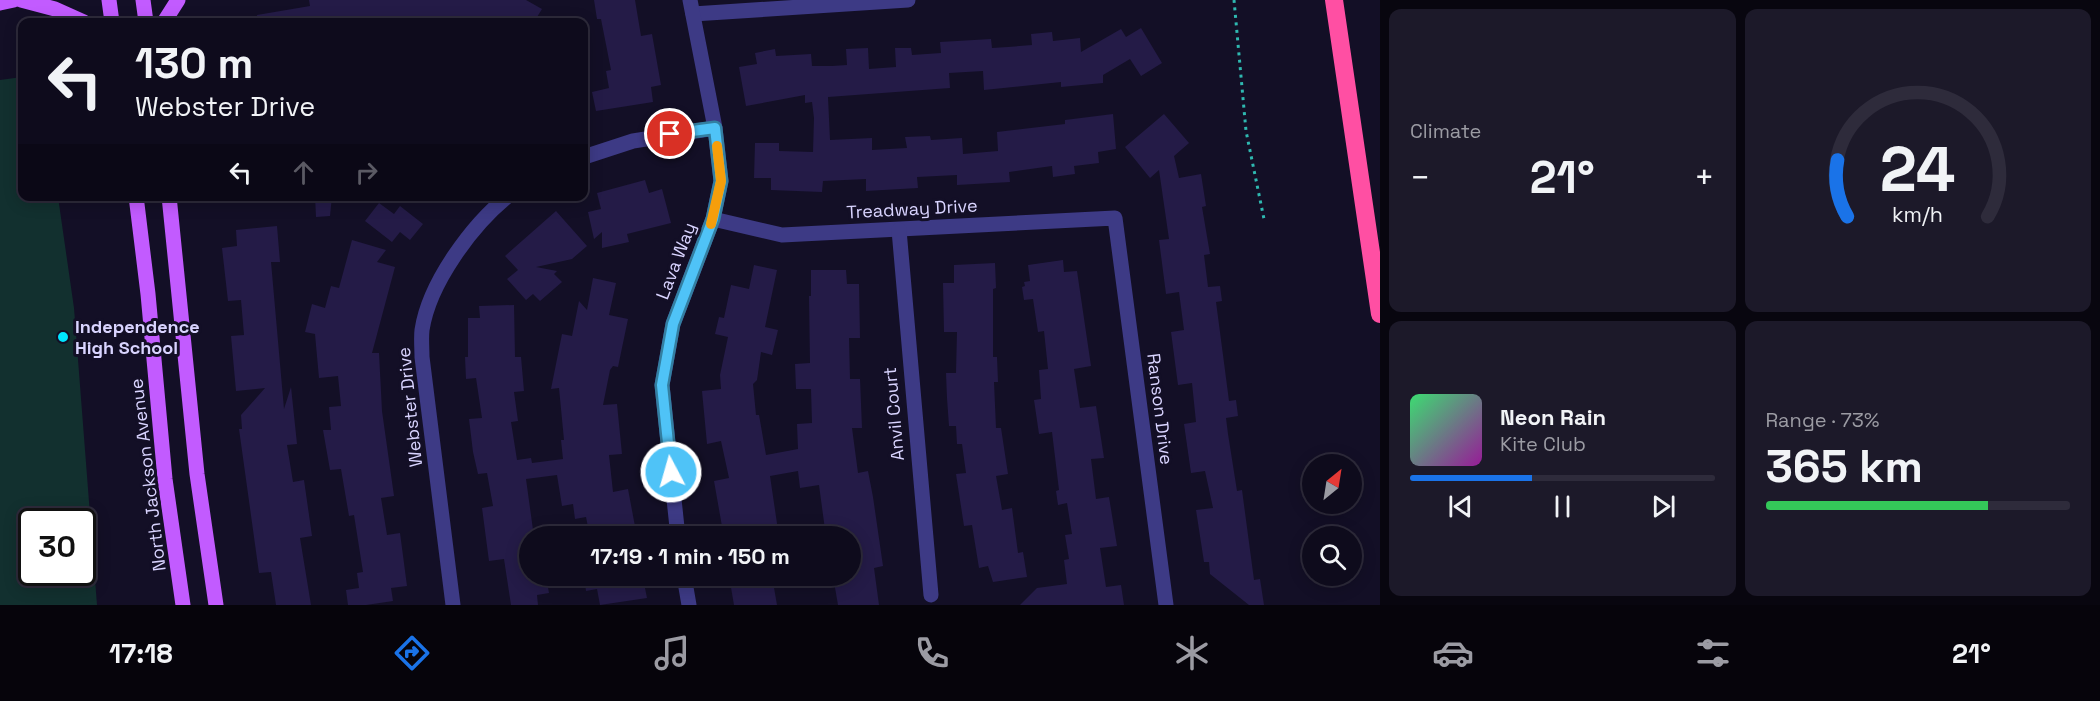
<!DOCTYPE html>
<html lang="en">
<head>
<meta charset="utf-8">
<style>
	body { margin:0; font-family:"Space Grotesk",sans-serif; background:#1c1929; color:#f1f3f6; height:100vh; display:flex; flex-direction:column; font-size:22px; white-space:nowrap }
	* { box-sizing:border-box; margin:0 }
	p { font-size:20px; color:#9b9ba3 }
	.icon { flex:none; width:33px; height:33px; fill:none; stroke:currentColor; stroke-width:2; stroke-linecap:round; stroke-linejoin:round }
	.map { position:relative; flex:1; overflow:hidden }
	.details { display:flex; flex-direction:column; gap:9px; padding:9px; background:#08060f; width:720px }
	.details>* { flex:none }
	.top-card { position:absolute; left:18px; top:18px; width:570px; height:183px; border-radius:12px; box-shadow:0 3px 15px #0003,0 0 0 2px #2e2b3b; background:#0e0b1c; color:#f1f3f6; overflow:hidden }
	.needle { width:39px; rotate:30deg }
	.fabs { position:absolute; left:1302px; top:454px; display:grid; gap:12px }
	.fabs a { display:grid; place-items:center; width:60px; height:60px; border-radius:50%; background:#0e0b1c; box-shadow:0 3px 15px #0003,0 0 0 2px #2e2b3b; font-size:30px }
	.speed { position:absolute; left:18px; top:508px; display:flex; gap:12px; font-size:30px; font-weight:700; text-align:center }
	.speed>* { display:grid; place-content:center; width:78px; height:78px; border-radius:50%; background:#0e0b1c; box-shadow:0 3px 15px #0003,0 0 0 2px #2e2b3b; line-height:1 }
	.speed .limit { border:3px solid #111; border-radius:9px; background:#fff; color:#111 }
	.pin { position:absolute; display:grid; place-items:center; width:51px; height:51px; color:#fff; margin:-26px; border:3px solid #fff; border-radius:50%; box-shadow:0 2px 6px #0007 }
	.me { position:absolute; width:66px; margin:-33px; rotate:354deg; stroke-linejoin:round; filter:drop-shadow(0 0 4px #0008) }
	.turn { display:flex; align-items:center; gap:21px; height:126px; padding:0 18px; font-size:27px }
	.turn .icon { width:78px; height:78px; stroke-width:2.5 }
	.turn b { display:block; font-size:42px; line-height:51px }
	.lanes { display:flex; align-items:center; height:57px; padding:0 18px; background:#0003; justify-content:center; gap:30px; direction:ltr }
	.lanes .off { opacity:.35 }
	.big { font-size:45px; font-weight:800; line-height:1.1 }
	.details .widget { flex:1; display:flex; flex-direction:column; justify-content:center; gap:9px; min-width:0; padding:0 21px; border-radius:12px; background:#1c1929 }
	.details .dial { align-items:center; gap:0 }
	.dial svg { height:156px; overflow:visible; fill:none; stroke:#2e2b3b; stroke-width:7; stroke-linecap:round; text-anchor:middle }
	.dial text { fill:#f1f3f6; stroke:none }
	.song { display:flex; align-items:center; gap:18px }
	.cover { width:72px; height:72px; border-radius:9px; background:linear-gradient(135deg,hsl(140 70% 55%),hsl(300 70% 35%)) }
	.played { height:6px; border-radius:3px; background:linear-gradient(90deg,#1a73e8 40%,#2e2b3b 40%) }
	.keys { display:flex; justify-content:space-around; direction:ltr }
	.heat { display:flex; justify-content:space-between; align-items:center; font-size:33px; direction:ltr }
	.charge { height:9px; border-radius:4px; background:linear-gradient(90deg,#34c759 73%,#2e2b3b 0) }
	.details .tiles { flex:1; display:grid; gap:9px; grid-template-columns:repeat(2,1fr) }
	.trip { position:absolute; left:519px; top:526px; width:342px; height:60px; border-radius:30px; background:#0e0b1c; box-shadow:0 3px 15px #0003,0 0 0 2px #2e2b3b; font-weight:800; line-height:60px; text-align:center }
	.menu { display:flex; height:96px; justify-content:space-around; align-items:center; background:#06040b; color:#9b9ba3 }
	.menu .icon { width:42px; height:42px }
	.menu .on { color:#1a73e8 }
	.menu b { font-size:27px; color:#f1f3f6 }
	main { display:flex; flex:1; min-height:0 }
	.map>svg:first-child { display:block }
</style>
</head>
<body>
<main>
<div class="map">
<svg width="1380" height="605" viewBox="0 0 1380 605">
	<rect width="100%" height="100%" fill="#130f26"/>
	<path fill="#12302f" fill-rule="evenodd" d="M 22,77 L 22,196 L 58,197 L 74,308 L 97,605 L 0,605 L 0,80 ZM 32,522 L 82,522 L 82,573 L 32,573 Z"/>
	<g fill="#241b47">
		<path d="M 309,0 L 526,0 L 542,9 L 534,22 L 258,22 L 257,15 L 310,6 Z"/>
		<path d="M 594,0 L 635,0 L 641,36 L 652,34 L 661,85 L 651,87 L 653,102 L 596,111 L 592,92 L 609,88 L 606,71 L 611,70 L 601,19 L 597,19 Z"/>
		<path d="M 1141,28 L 1162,63 L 1141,76 L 1130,59 L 1103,75 L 1103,83 L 1061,87 L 1061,82 L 984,90 L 983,71 L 949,73 L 950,88 L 828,97 L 830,140 L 872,138 L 872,150 L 907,148 L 905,137 L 930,136 L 931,140 L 962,138 L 963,154 L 998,151 L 997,132 L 1065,124 L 1065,120 L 1113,114 L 1116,149 L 1098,152 L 1099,163 L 1074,166 L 1075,174 L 1053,177 L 1052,166 L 1009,172 L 1010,182 L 957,185 L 957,175 L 917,177 L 918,188 L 866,191 L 866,179 L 823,181 L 822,192 L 771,190 L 771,178 L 754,178 L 755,143 L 779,143 L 779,151 L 813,152 L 814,118 L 812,102 L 805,103 L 805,95 L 746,106 L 739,67 L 757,64 L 755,53 L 775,49 L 776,56 L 811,54 L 812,66 L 832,66 L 847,65 L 846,49 L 868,48 L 869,69 L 896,67 L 895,48 L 911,48 L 912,55 L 941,53 L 940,42 L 991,39 L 992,48 L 1008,47 L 1032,45 L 1031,34 L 1052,32 L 1053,41 L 1080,38 L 1081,52 L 1121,29 L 1126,37 Z"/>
		<path d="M 1164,114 L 1189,143 L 1174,156 L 1179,178 L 1201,174 L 1206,206 L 1202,207 L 1210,254 L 1204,255 L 1208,287 L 1220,286 L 1222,301 L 1216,302 L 1223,355 L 1229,401 L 1236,400 L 1238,416 L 1226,418 L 1228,434 L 1237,491 L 1242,490 L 1254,580 L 1260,579 L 1264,605 L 1249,605 L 1210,574 L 1209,562 L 1204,562 L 1196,510 L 1213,508 L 1205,471 L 1191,473 L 1184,424 L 1196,422 L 1192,383 L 1178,385 L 1171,332 L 1184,330 L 1179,292 L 1166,294 L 1159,240 L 1169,239 L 1159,170 L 1150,178 L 1125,147 Z"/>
		<path d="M 645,180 L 649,193 L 662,189 L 671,223 L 627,234 L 629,242 L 602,248 L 602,232 L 594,239 L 588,212 L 601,209 L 597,193 Z"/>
		<path d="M 315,196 L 332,196 L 330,216 L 316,217 Z"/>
		<path d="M 379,203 L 394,214 L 400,206 L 423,224 L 410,240 L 400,232 L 392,242 L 365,221 Z"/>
		<path d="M 556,211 L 587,246 L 572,259 L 536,267 L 557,271 L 554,274 L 562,282 L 540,301 L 533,294 L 526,300 L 507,279 L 518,270 L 505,256 Z"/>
		<path d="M 277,226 L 280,262 L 271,262 L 284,409 L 291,387 L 297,444 L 287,445 L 293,482 L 304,480 L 312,536 L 300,538 L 311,605 L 276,605 L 271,572 L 259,573 L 239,429 L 242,429 L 241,415 L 265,388 L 236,391 L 231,336 L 244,335 L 241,300 L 228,301 L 222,248 L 237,246 L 236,230 Z"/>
		<path d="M 352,240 L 386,250 L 377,262 L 395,267 L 372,353 L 379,353 L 382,411 L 394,496 L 381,498 L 387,535 L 400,533 L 407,586 L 391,588 L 393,601 L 366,605 L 348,605 L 346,590 L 359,588 L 357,573 L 363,572 L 354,515 L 349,516 L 341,469 L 330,470 L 323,430 L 331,430 L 329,407 L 341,406 L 338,376 L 319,378 L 315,334 L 305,332 L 312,304 L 325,308 L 331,286 L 339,288 Z"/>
		<path d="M 1063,260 L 1064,272 L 1077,271 L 1091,366 L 1074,369 L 1080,408 L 1096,406 L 1104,458 L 1091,459 L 1096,499 L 1109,497 L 1117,546 L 1100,548 L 1106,587 L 1121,585 L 1124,605 L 1020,605 L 1037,588 L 1067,584 L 1064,560 L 1069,559 L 1065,535 L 1072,534 L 1067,503 L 1058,505 L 1056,491 L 1059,490 L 1052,432 L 1039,434 L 1034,400 L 1041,399 L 1039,370 L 1048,369 L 1044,331 L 1038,332 L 1033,299 L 1024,300 L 1022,287 L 1025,286 L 1024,282 L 1030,281 L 1028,265 Z"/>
		<path d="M 995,263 L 996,288 L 993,289 L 993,357 L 997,357 L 998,382 L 994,382 L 996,428 L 1001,428 L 1008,474 L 996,476 L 1002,510 L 1012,508 L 1018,553 L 1023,552 L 1027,577 L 993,582 L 988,566 L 979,568 L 972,525 L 964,526 L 956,474 L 966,473 L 962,444 L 957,444 L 956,426 L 949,426 L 947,398 L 946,373 L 956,373 L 957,332 L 944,332 L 943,283 L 954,283 L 954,265 Z"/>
		<path d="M 754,265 L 777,270 L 765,327 L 778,330 L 772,355 L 761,352 L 757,380 L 753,384 L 756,415 L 759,415 L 766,455 L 798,449 L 797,424 L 812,423 L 811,389 L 796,389 L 795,364 L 810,363 L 809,296 L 811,296 L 811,270 L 846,270 L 847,284 L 859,284 L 860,338 L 849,338 L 850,379 L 860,379 L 862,428 L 852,428 L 858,473 L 868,471 L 873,497 L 883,566 L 874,568 L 879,605 L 838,605 L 833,576 L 850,576 L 850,537 L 826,537 L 819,485 L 800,488 L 798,471 L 770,476 L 779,537 L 738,537 L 736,530 L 723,532 L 714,481 L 729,478 L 721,441 L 707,444 L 702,391 L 721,389 L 720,375 L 728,337 L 715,334 L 719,317 L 724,318 L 731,285 L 749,289 Z"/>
		<path d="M 593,278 L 616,283 L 609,315 L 628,319 L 618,367 L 613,366 L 610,370 L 603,405 L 617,404 L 622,454 L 609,455 L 613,492 L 628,489 L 637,537 L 590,537 L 586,517 L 575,519 L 573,504 L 562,506 L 557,475 L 526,479 L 534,537 L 530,537 L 530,576 L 546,576 L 549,593 L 537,595 L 538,605 L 511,605 L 504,559 L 489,561 L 482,508 L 493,506 L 487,473 L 478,474 L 473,452 L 469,419 L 482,418 L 476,378 L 466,379 L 465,357 L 468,357 L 468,318 L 480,318 L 479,306 L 514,305 L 515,357 L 521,357 L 524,391 L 514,392 L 518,421 L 511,422 L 517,460 L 531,458 L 532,463 L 563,459 L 561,440 L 564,440 L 559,388 L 551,389 L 562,334 L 572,336 L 579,301 L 587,310 Z"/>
		<path d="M 584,576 L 627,576 L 628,581 L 643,578 L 647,598 L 600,605 L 597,589 L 586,591 Z"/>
		<path d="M 729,576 L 772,576 L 777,605 L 734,605 Z"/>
	</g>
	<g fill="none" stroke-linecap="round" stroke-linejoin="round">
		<path stroke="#2fb8b0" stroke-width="3" stroke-dasharray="3 4.5" stroke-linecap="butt" d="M 1234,0 L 1246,131 L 1264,219"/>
		<g stroke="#3d3a85" stroke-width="15">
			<path d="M 693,14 L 908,0"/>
			<path d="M 584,157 L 633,141 L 715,128"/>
			<path d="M 713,219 L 782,235 L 1115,218 L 1166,605"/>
			<path d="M 899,230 L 931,595"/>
			<path d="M 678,537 L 662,385 L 673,324 L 713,219 L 721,181 L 715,128 L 690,0"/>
			<path d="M 684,576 L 689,605"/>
			<path d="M 453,605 L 422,357 C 422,349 421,338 422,330 C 429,283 472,225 508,196"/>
		</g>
		<g stroke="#c25bff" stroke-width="15">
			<path d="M 21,0 L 55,9 L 84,22"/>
			<path d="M 109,0 L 112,22"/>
			<path d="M 143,0 L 146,22"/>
			<path d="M 0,3 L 14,0"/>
			<path d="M 164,22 L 178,0"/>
			<path d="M 136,196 L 148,294 L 165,479 L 183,605"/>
			<path d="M 169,196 L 197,474 L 216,605"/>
		</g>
		<path stroke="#ff4fa3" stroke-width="18" d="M 1334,0 L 1380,314"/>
	</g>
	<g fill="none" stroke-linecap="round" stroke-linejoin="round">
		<g stroke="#337fa1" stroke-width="15">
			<path id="route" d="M 670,134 L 715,128 L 721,181 L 713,219 L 673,324 L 662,385 L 671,472"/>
		</g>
		<use href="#route" stroke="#4fc3f7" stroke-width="10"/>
		<path stroke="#f59e0b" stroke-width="10" d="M 711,224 L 721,181 L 717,146"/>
	</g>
	<circle fill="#00e5ff" stroke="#130f26" stroke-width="2" cx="63" cy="337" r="6"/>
	<g text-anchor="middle" stroke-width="6" stroke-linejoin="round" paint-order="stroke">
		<g font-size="18" fill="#d9d4ff" stroke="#130f26">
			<text transform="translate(912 209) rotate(-3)" y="6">Treadway Drive</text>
			<text transform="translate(676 261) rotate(-69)" y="6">Lava Way</text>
			<text transform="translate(410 407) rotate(-96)" y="6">Webster Drive</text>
			<text transform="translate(1160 409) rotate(83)" y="6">Ranson Drive</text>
			<text transform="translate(894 414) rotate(-95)" y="6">Anvil Court</text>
			<text transform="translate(148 475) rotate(-97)" y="6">North Jackson Avenue</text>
		</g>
		<g font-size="18" font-weight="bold" fill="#d9d4ff" stroke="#130f26" text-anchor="start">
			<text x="75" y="333">Independence<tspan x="75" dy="21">High School</tspan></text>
		</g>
	</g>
</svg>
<div class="fabs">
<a><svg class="needle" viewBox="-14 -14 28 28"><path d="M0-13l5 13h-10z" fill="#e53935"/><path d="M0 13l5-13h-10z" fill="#9b9ba3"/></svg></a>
<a><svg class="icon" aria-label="search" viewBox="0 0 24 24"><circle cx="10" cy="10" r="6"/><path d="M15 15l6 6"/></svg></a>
</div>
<div class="speed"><div class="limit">30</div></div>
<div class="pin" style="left:670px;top:134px;background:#d93025"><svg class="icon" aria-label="arrive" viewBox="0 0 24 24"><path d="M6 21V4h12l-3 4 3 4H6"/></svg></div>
<svg class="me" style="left:671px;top:472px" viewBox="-20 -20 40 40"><circle r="17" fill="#4fc3f7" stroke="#fff" stroke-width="3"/><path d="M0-11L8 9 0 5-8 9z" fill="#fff"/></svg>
<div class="trip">17:19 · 1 min · 150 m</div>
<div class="top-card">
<div class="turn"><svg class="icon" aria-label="left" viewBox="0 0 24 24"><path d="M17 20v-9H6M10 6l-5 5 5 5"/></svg><div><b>130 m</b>Webster Drive</div></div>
<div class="lanes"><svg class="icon" aria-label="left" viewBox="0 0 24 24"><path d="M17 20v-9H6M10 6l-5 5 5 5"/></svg><svg class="icon off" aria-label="ahead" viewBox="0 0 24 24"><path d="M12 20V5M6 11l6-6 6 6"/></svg><svg class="icon off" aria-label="right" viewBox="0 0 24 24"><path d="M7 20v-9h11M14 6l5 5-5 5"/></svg></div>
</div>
</div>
<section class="details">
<div class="tiles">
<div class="widget"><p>Climate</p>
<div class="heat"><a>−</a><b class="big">21°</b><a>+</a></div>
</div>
<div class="widget dial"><svg viewBox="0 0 100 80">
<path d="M14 69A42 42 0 1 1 86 69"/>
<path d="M14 69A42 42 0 0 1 9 40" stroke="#1a73e8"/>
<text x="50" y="56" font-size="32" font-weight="700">24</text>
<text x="50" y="72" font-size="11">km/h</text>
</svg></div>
<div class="widget">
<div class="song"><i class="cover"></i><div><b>Neon Rain</b><p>Kite Club</p></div></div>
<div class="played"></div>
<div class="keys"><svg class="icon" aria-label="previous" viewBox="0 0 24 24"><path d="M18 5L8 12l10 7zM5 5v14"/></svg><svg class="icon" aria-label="pause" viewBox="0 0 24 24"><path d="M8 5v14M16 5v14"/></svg><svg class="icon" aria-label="next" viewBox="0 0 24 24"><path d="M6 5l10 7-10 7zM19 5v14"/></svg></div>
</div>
<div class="widget"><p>Range · 73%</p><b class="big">365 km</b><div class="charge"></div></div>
</div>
</section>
</main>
<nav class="menu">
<b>17:18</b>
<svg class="icon on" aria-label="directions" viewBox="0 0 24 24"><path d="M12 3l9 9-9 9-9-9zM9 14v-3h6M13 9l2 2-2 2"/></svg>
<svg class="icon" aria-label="music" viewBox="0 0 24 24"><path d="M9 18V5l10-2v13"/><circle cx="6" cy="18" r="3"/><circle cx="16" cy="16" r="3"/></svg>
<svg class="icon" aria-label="phone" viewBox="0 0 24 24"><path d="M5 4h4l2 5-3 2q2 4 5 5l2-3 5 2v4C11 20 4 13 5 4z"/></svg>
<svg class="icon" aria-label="climate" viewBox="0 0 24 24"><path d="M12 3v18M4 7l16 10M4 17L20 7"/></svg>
<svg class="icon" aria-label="car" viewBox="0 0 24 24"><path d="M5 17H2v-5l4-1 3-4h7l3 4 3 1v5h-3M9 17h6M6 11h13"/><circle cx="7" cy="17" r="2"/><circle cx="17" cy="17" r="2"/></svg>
<svg class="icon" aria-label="filters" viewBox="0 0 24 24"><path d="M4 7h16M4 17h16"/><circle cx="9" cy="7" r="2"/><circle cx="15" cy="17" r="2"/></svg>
<b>21°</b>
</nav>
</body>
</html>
